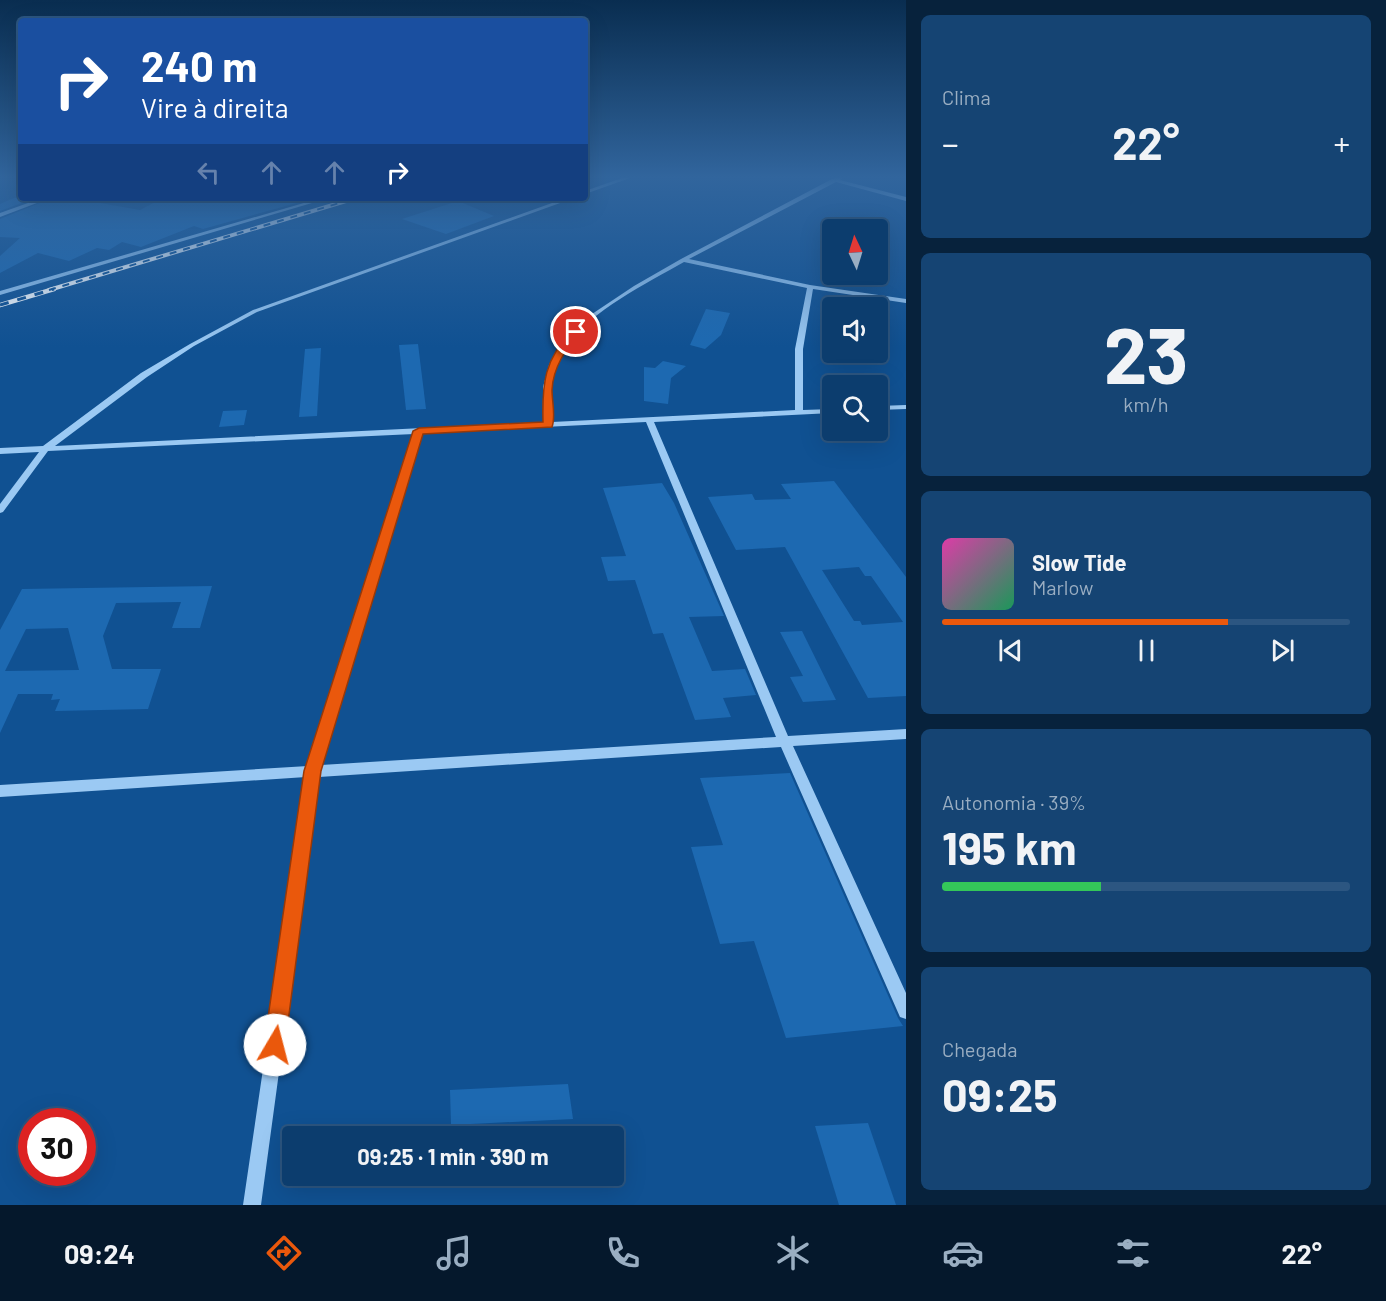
<!DOCTYPE html>
<html lang="pt">
<head>
<meta charset="utf-8">
<style>
	body { margin:0; font-family:Barlow,sans-serif; background:#154473; color:#f1f3f6; height:100vh; display:flex; flex-direction:column; font-size:22px; white-space:nowrap }
	* { box-sizing:border-box; margin:0 }
	p { font-size:20px; color:#9aaec2 }
	.icon { flex:none; width:33px; height:33px; fill:none; stroke:currentColor; stroke-width:2; stroke-linecap:round; stroke-linejoin:round }
	.map { position:relative; flex:1; overflow:hidden }
	.side { display:flex; flex-direction:column; gap:15px; padding:15px; background:#07223c; width:480px }
	.side>* { flex:none }
	.banner { position:absolute; left:18px; top:18px; width:570px; height:183px; border-radius:6px; box-shadow:0 6px 24px #0002,0 0 0 2px #2c5681; background:#1a4fa0; color:#fff; overflow:hidden }
	.needle { width:39px; rotate:356deg }
	.tools { position:absolute; left:822px; top:219px; display:grid; gap:12px }
	.tools a { display:grid; place-items:center; width:66px; height:66px; border-radius:6px; background:#0c3d6e; box-shadow:0 6px 24px #0002,0 0 0 2px #2c5681; font-size:30px }
	.speed { position:absolute; left:18px; top:1108px; display:flex; gap:12px; font-size:30px; font-weight:700; text-align:center }
	.speed>* { display:grid; place-content:center; width:78px; height:78px; border-radius:50%; background:#0c3d6e; box-shadow:0 6px 24px #0002,0 0 0 2px #2c5681; line-height:1 }
	.speed .limit { border:9px solid #d22; background:#fff; color:#111 }
	.pin { position:absolute; display:grid; place-items:center; width:51px; height:51px; color:#fff; margin:-26px; border:3px solid #fff; border-radius:50%; box-shadow:0 2px 6px #0007 }
	.me { position:absolute; width:66px; margin:-33px; rotate:8deg; stroke-linejoin:round; filter:drop-shadow(0 0 4px #0008) }
	.turn { display:flex; align-items:center; gap:21px; height:126px; padding:0 24px; font-size:27px }
	.turn .icon { width:78px; height:78px; stroke-width:2.5 }
	.turn b { display:block; font-size:42px; line-height:51px }
	.lanes { display:flex; align-items:center; height:57px; padding:0 24px; background:#0003; justify-content:center; gap:30px; direction:ltr }
	.lanes .off { opacity:.35 }
	.big { font-size:45px; font-weight:700; line-height:1.1 }
	.side .card { flex:1; display:flex; flex-direction:column; justify-content:center; gap:9px; min-width:0; padding:0 21px; border-radius:9px; background:#154473 }
	.side .dial { align-items:center; gap:0 }
	.dial b { font-size:78px; line-height:1 }
	.song { display:flex; align-items:center; gap:18px }
	.cover { width:72px; height:72px; border-radius:9px; background:linear-gradient(135deg,hsl(320 70% 55%),hsl(150 70% 35%)) }
	.played { height:6px; border-radius:3px; background:linear-gradient(90deg,#ea580c 70%,#2c5681 70%) }
	.keys { display:flex; justify-content:space-around; direction:ltr }
	.heat { display:flex; justify-content:space-between; align-items:center; font-size:33px; direction:ltr }
	.charge { height:9px; border-radius:4px; background:linear-gradient(90deg,#34c759 39%,#2c5681 0) }
	.trip { position:absolute; left:282px; top:1126px; width:342px; height:60px; border-radius:6px; background:#0c3d6e; box-shadow:0 6px 24px #0002,0 0 0 2px #2c5681; font-weight:700; line-height:60px; text-align:center }
	.dock { display:flex; height:96px; justify-content:space-around; align-items:center; background:#05182c; color:#9aaec2 }
	.dock .icon { width:42px; height:42px }
	.dock .selected { color:#ea580c }
	.dock b { font-size:27px; color:#f1f3f6 }
	main { display:flex; flex:1; min-height:0 }
	.map>svg:first-child { display:block }
</style>
</head>
<body>
<main>
<div class="map">
<svg width="906" height="1205" viewBox="0 0 906 1205">
	<rect width="100%" height="100%" fill="#105192"/>
	<g fill="#1d69b1" fill-rule="evenodd">
		<path d="M 14,198 L 35,198 L 0,211 L 0,204 Z"/>
		<path d="M 52,198 L 71,198 L 140,210 L 163,198 L 300,198 L 300,202 L 203,229 L 194,226 L 141,247 L 122,242 L 109,250 L 97,248 L 69,261 L 38,253 L 0,273 L 0,256 L 20,238 L 0,237 L 0,219 Z"/>
		<path d="M 458,201 L 494,216 L 446,234 L 402,219 Z"/>
		<path d="M 706,309 L 730,313 L 721,335 L 705,349 L 690,345 Z"/>
		<path d="M 418,344 L 426,409 L 406,410 L 399,345 Z"/>
		<path d="M 321,348 L 317,416 L 299,417 L 305,349 Z"/>
		<path d="M 663,361 L 686,366 L 671,378 L 668,404 L 644,401 L 644,367 L 655,368 Z"/>
		<path d="M 247,410 L 244,425 L 219,427 L 223,411 Z"/>
		<path d="M 834,481 L 906,577 L 906,696 L 868,698 L 785,547 L 736,550 L 708,497 L 752,494 L 755,500 L 791,499 L 781,484 ZM 859,567 L 865,576 L 871,576 L 903,622 L 862,625 L 860,621 L 854,621 L 822,570 Z"/>
		<path d="M 662,483 L 674,503 L 724,616 L 689,617 L 712,671 L 745,669 L 756,695 L 723,698 L 731,717 L 695,720 L 663,633 L 653,634 L 635,580 L 608,581 L 601,557 L 626,556 L 603,488 Z"/>
		<path d="M 212,586 L 200,628 L 172,628 L 181,602 L 116,603 L 103,636 L 112,669 L 161,669 L 148,709 L 55,711 L 60,699 L 51,700 L 53,694 L 18,694 L 0,733 L 0,630 L 22,589 ZM 68,628 L 79,670 L 5,671 L 26,629 Z"/>
		<path d="M 802,631 L 836,700 L 803,702 L 790,677 L 803,676 L 780,632 Z"/>
		<path d="M 790,773 L 898,1018 L 903,1026 L 786,1038 L 754,941 L 720,944 L 691,847 L 723,845 L 700,778 Z"/>
		<path d="M 568,1084 L 573,1119 L 451,1125 L 450,1090 Z"/>
		<path d="M 868,1123 L 896,1205 L 839,1205 L 815,1126 Z"/>
	</g>
	<g fill="none" stroke-linecap="round" stroke-linejoin="round">
		<g fill="#9bc9f3" fill-rule="evenodd">
			<path d="M 622,178 L 630,178 L 585,194 L 585,191 Z"/>
			<path d="M 842,178 L 840,180 L 906,197 L 906,201 L 836,182 L 689,259 L 810,285 L 906,299 L 906,303 L 813,289 L 803,349 L 803,410 L 832,409 L 832,413 L 654,422 L 788,736 L 906,729 L 906,739 L 793,746 L 906,993 L 906,1019 L 900,1017 L 781,747 L 319,777 L 261,1205 L 243,1205 L 306,777 L 0,797 L 0,785 L 308,766 L 414,434 L 48,451 L 3,512 L 0,513 L 0,504 L 39,452 L 0,454 L 0,448 L 43,446 L 141,373 L 190,344 L 253,310 L 566,198 L 574,198 L 257,312 L 194,346 L 147,377 L 55,446 L 544,422 L 543,387 L 549,365 L 561,344 L 586,318 L 634,286 L 681,259 L 832,179 ZM 684,262 L 807,288 L 795,349 L 795,410 L 552,422 C 552,410 549,396 551,385 C 554,372 559,356 566,346 C 591,311 647,283 684,262 ZM 646,422 L 776,737 L 321,765 L 422,433 Z"/>
			<path d="M 42,198 L 50,198 L 0,217 L 0,213 Z"/>
			<path d="M 321,198 L 329,198 L 0,295 L 0,291 Z"/>
			<path d="M 906,405 L 906,409 L 878,410 L 878,406 Z"/>
		</g>
		<g stroke="#fff" stroke-width="4">
			<path id="rail-far1" d="M 49,290 L 356,198"/>
		</g>
		<g stroke="#fff" stroke-width="4.5">
			<path id="rail" d="M 0,305 L 54,289"/>
		</g>
		<use href="#rail-far1" stroke="#105192" stroke-width="2" stroke-dasharray="7" stroke-linecap="butt"/>
		<use href="#rail" stroke="#105192" stroke-width="3" stroke-dasharray="9" stroke-linecap="butt"/>
	</g>
	<linearGradient id="sky" x2="0" y2="1"><stop stop-color="#092d50"/><stop offset="0.51" stop-color="#31659d"/><stop offset="1" stop-color="#31659d" stop-opacity="0"/></linearGradient>
	<rect width="906" height="347" fill="url(#sky)"/>
	<path fill="#ea580c" stroke="#983908" stroke-width="1.5" d="M 573,330 L 580,332 C 566,349 553,367 552,390 C 552,402 556,416 552,427 L 423,434 L 321,771 L 285,1045 L 282,1053 L 275,1056 L 267,1053 L 264,1045 L 304,771 L 413,431 L 419,428 L 543,422 C 542,384 544,359 573,330 Z"/>
</svg>
<div class="tools">
<a><svg class="needle" viewBox="-14 -14 28 28"><path d="M0-13l5 13h-10z" fill="#e53935"/><path d="M0 13l5-13h-10z" fill="#9aaec2"/></svg></a>
<a><svg class="icon" aria-label="sound" viewBox="0 0 24 24"><path d="M4 9h4l5-4v14l-5-4H4zM17 9q2 3 0 6"/></svg></a>
<a><svg class="icon" aria-label="search" viewBox="0 0 24 24"><circle cx="10" cy="10" r="6"/><path d="M15 15l6 6"/></svg></a>
</div>
<div class="speed"><div class="limit">30</div></div>
<div class="pin" style="left:576px;top:332px;background:#d93025"><svg class="icon" aria-label="arrive" viewBox="0 0 24 24"><path d="M6 21V4h12l-3 4 3 4H6"/></svg></div>
<svg class="me" style="left:275px;top:1045px" viewBox="-20 -20 40 40"><circle r="19" fill="#fff"/><path d="M0-13L10 11 0 6-10 11z" fill="#ea580c"/></svg>
<div class="trip">09:25 · 1 min · 390 m</div>
<div class="banner">
<div class="turn"><svg class="icon" aria-label="right" viewBox="0 0 24 24"><path d="M7 20v-9h11M14 6l5 5-5 5"/></svg><div><b>240 m</b>Vire à direita</div></div>
<div class="lanes"><svg class="icon off" aria-label="left" viewBox="0 0 24 24"><path d="M17 20v-9H6M10 6l-5 5 5 5"/></svg><svg class="icon off" aria-label="ahead" viewBox="0 0 24 24"><path d="M12 20V5M6 11l6-6 6 6"/></svg><svg class="icon off" aria-label="ahead" viewBox="0 0 24 24"><path d="M12 20V5M6 11l6-6 6 6"/></svg><svg class="icon" aria-label="right" viewBox="0 0 24 24"><path d="M7 20v-9h11M14 6l5 5-5 5"/></svg></div>
</div>
</div>
<section class="side">
<div class="card"><p>Clima</p>
<div class="heat"><a>−</a><b class="big">22°</b><a>+</a></div>
</div>
<div class="card dial"><b>23</b><p>km/h</p></div>
<div class="card">
<div class="song"><i class="cover"></i><div><b>Slow Tide</b><p>Marlow</p></div></div>
<div class="played"></div>
<div class="keys"><svg class="icon" aria-label="previous" viewBox="0 0 24 24"><path d="M18 5L8 12l10 7zM5 5v14"/></svg><svg class="icon" aria-label="pause" viewBox="0 0 24 24"><path d="M8 5v14M16 5v14"/></svg><svg class="icon" aria-label="next" viewBox="0 0 24 24"><path d="M6 5l10 7-10 7zM19 5v14"/></svg></div>
</div>
<div class="card"><p>Autonomia · 39%</p><b class="big">195 km</b><div class="charge"></div></div>
<div class="card"><p>Chegada</p><b class="big">09:25</b></div>
</section>
</main>
<nav class="dock">
<b>09:24</b>
<svg class="icon selected" aria-label="directions" viewBox="0 0 24 24"><path d="M12 3l9 9-9 9-9-9zM9 14v-3h6M13 9l2 2-2 2"/></svg>
<svg class="icon" aria-label="music" viewBox="0 0 24 24"><path d="M9 18V5l10-2v13"/><circle cx="6" cy="18" r="3"/><circle cx="16" cy="16" r="3"/></svg>
<svg class="icon" aria-label="phone" viewBox="0 0 24 24"><path d="M5 4h4l2 5-3 2q2 4 5 5l2-3 5 2v4C11 20 4 13 5 4z"/></svg>
<svg class="icon" aria-label="climate" viewBox="0 0 24 24"><path d="M12 3v18M4 7l16 10M4 17L20 7"/></svg>
<svg class="icon" aria-label="car" viewBox="0 0 24 24"><path d="M5 17H2v-5l4-1 3-4h7l3 4 3 1v5h-3M9 17h6M6 11h13"/><circle cx="7" cy="17" r="2"/><circle cx="17" cy="17" r="2"/></svg>
<svg class="icon" aria-label="filters" viewBox="0 0 24 24"><path d="M4 7h16M4 17h16"/><circle cx="9" cy="7" r="2"/><circle cx="15" cy="17" r="2"/></svg>
<b>22°</b>
</nav>
</body>
</html>
